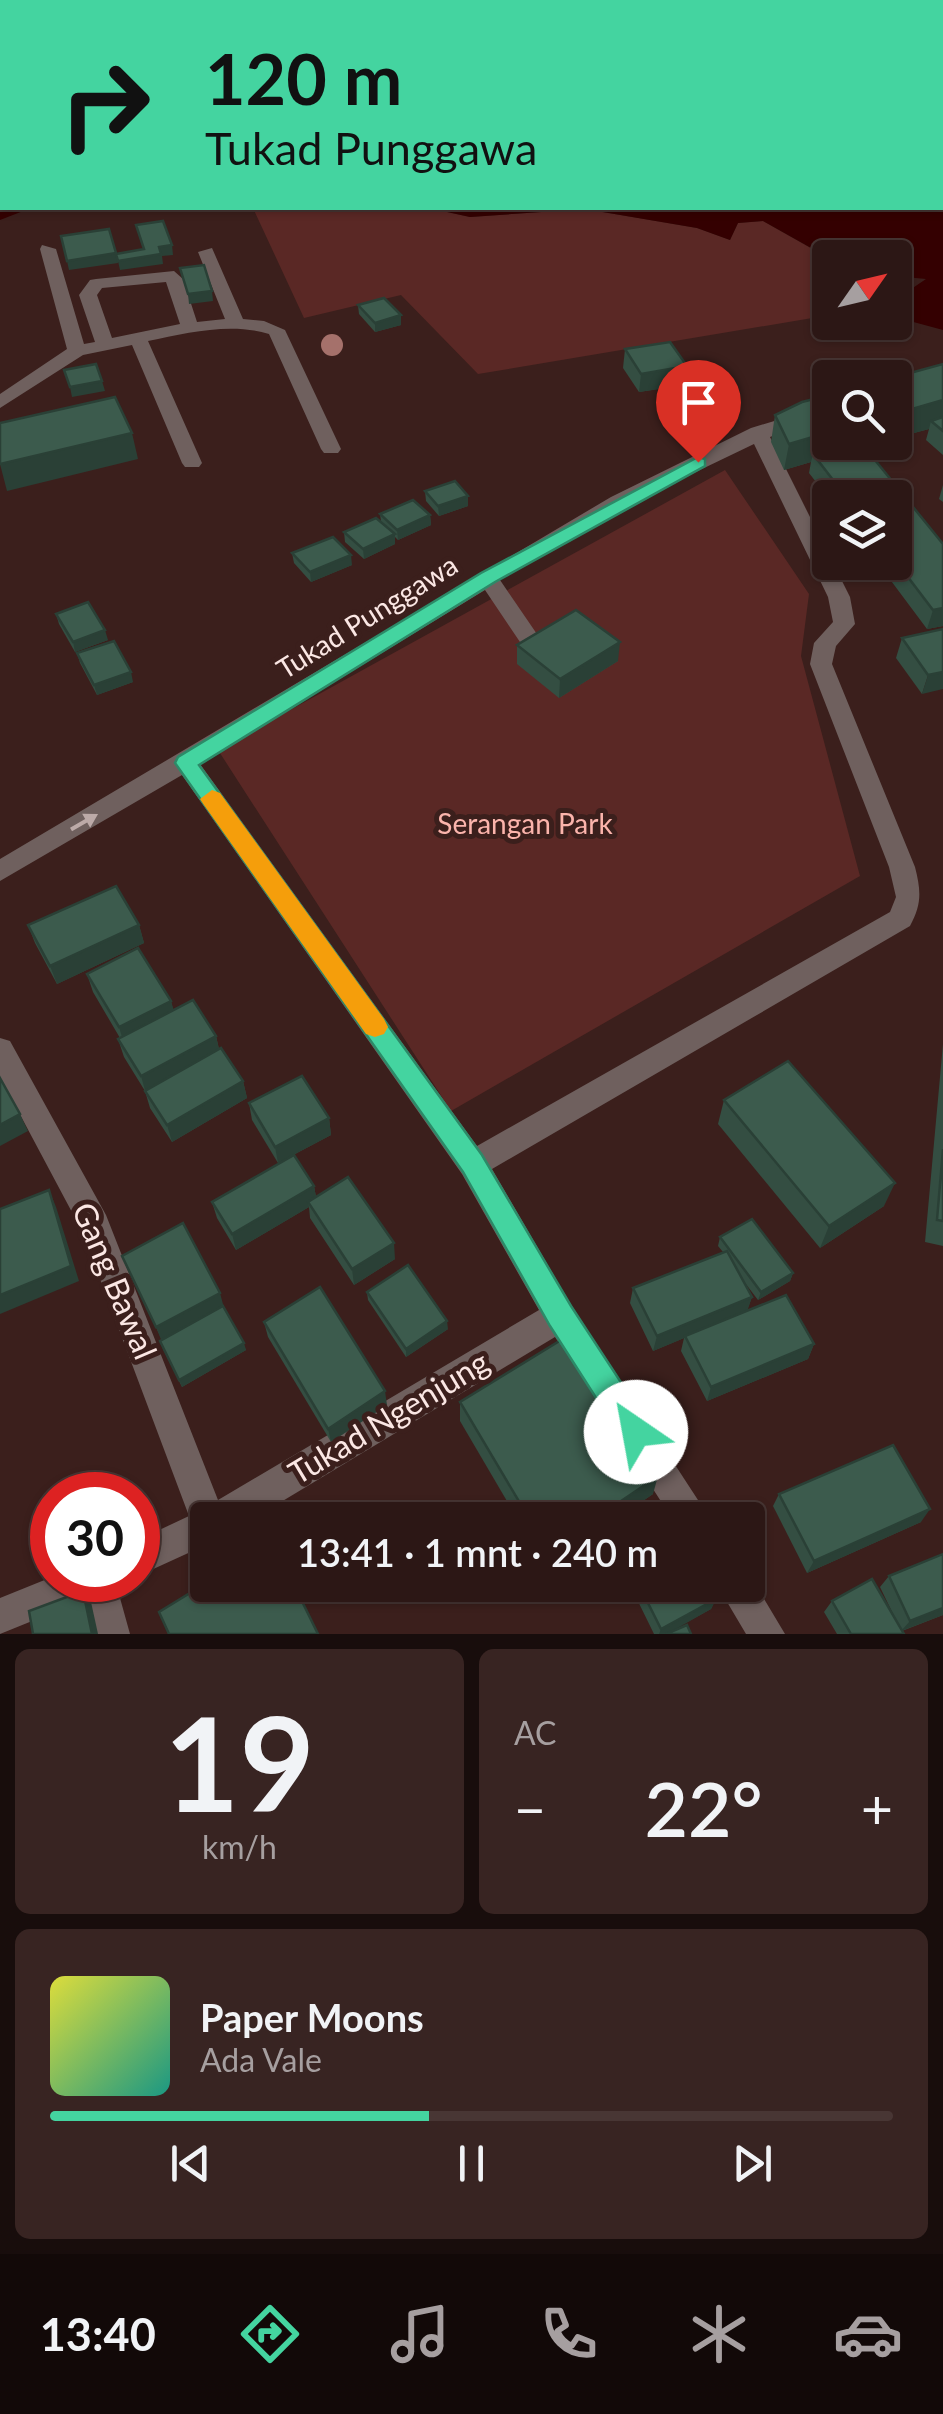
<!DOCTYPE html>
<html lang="id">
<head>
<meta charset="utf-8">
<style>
	body { margin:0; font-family:Lato,sans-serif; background:#382422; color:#f1f3f6; height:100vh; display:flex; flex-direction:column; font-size:38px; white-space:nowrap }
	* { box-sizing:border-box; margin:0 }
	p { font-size:32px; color:#a69fa0 }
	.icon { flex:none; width:55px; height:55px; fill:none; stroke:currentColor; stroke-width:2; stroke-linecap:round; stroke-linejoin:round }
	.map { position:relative; height:1634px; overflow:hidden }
	.panel { display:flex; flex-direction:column; gap:15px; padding:15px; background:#180d0c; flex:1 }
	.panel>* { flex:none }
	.guide { position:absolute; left:0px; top:0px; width:945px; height:210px; box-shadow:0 2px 8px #0004,0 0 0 2px #483634; background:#44d4a0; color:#111; overflow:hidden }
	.needle { width:65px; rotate:56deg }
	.buttons { position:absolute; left:812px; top:240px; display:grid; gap:20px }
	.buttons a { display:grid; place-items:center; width:100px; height:100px; border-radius:10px; background:#2c1715; box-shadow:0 2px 8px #0004,0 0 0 2px #483634; font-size:50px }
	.speed { position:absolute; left:30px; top:1472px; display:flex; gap:20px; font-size:50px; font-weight:700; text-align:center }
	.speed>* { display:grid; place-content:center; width:130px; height:130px; border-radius:50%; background:#2c1715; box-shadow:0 2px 8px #0004,0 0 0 2px #483634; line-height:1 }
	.speed .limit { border:15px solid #d22; background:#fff; color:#111 }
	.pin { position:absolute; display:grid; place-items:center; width:85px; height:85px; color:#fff; margin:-102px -42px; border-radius:50% 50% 50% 0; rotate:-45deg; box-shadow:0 0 10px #0007 }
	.pin .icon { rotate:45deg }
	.me { position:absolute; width:110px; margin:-55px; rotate:327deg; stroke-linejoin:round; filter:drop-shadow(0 0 8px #0008) }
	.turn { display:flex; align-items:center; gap:35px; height:210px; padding:0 40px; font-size:45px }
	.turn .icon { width:130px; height:130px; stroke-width:2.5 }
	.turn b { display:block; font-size:70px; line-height:85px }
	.big { font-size:75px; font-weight:600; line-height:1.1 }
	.panel .tile { flex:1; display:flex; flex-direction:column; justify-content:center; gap:15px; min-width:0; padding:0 35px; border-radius:15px; background:#382422 }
	.panel .dial { align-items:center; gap:0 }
	.dial b { font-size:130px; line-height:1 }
	.song { display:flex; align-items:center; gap:30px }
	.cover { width:120px; height:120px; border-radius:15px; background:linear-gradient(135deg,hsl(60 70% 55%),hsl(170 70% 35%)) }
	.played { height:10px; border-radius:5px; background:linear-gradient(90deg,#44d4a0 45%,#483634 45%) }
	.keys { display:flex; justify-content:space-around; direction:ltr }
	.heat { display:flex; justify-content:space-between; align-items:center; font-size:55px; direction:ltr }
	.panel .tiles { flex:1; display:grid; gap:15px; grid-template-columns:1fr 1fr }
	.tile:last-child { grid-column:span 2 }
	.trip { position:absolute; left:190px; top:1502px; width:575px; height:100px; border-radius:10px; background:#2c1715; box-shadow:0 2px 8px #0004,0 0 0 2px #483634; font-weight:600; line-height:100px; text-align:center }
	.menu { display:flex; height:160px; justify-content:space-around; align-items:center; background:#120908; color:#a69fa0 }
	.menu .icon { width:70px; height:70px }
	.menu .current { color:#44d4a0 }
	.menu b { font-size:45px; color:#f1f3f6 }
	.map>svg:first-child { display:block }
</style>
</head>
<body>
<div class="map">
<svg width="943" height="1634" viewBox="0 0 943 1634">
	<rect width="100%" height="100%" fill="#3b1f1c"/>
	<g fill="#5a2825">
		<path d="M 253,208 L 429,208 L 470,217 L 585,209 L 697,228 L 730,240 L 738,223 L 763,221 L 830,259 L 817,271 L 830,283 L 830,315 L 478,374 L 401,295 L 304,318 Z"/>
		<path d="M 725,470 L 809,594 L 801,656 L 860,876 L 451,1111 L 218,750 Z"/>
	</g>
	<path fill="#340001" d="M 0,0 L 943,0 L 943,330 L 895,317 L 895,300 L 926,279 L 895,276 L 895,258 L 830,258 L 830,283 L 817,271 L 829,258 L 763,221 L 738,223 L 730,240 L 697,228 L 585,209 L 470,217 L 429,208 L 942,208 L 942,2 L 2,2 L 2,208 L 31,208 L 0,220 Z"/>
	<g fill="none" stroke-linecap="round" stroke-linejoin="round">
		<g fill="#6f605e" fill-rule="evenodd">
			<path d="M 42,245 L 56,249 L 84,344 L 95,342 L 79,295 L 90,280 L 96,279 L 174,271 L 183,279 L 197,322 L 225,319 L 198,252 L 212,248 L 243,319 L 264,321 L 285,330 L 341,449 L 338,453 L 324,453 L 321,449 L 269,334 C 230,322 187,333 148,341 L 202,463 L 199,467 L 185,467 L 182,463 L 132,345 L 83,355 L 0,408 L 0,394 L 67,349 L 40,249 ZM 166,282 L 180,324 L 112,338 L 97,295 L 102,288 Z"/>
			<path d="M 830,404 L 830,416 L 770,437 L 850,597 L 855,624 L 836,646 L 832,664 L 915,867 C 921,891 922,904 910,926 L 492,1169 L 571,1305 L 711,1520 L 673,1520 L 555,1337 L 251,1520 L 208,1520 L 208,1544 L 138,1576 L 138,1540 L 189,1516 L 82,1231 L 0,1077 L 0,1038 L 10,1041 L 106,1215 L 218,1500 L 539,1310 L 462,1174 L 182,775 L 0,881 L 0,859 L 611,497 L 751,428 ZM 754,444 L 828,597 L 833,622 L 814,643 L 810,664 L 889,867 L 896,897 L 890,912 L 477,1146 L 200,764 L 485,590 L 522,645 L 538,645 L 541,640 L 500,580 L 625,506 Z"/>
			<path d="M 748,1572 L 785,1634 L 746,1634 L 717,1585 L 748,1585 Z"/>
			<path d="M 52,1577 L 52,1580 L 115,1580 L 130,1634 L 94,1634 L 84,1600 L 0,1634 L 0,1598 Z"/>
		</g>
	</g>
	<circle fill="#a5716b" cx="332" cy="345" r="11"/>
	<g fill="#344e42">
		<path d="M 358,305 L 401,325 L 375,332 L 359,314 Z"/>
		<path d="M 625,349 L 687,366 L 685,385 L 639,392 L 623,368 Z"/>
		<path d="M 943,364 L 943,455 L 926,440 L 929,429 L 895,438 L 895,378 Z"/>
		<path d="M 830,395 L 830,442 L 881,442 L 864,447 L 943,544 L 943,626 L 927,629 L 877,562 L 895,562 L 895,498 L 830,498 L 830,500 L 809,473 L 811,462 L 784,470 L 771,442 L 775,415 L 802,402 Z"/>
		<path d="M 943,485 L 943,502 L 939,499 Z"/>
		<path d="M 425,491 L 468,496 L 468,506 L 439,516 L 426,501 Z"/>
		<path d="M 380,514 L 430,515 L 431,525 L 398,540 L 395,537 L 395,544 L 364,559 L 345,542 L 344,532 L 381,521 Z"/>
		<path d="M 292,553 L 352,565 L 311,582 L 294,563 Z"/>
		<path d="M 56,614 L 108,640 L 75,652 L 59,624 Z"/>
		<path d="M 943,629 L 922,694 L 896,658 L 902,638 Z"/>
		<path d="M 517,645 L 618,661 L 559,698 L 517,664 Z"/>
		<path d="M 77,653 L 133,682 L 97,695 L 80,663 Z"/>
		<path d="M 28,925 L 139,925 L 144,943 L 57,984 L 35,943 Z"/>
		<path d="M 87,974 L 171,1001 L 173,1010 L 216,1036 L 219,1049 L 243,1081 L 247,1098 L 172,1142 L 150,1108 L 145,1091 L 124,1057 L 118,1039 L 120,1038 L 93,992 Z"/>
		<path d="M 943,1044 L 943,1246 L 925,1242 Z"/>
		<path d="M 724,1100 L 884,1206 L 820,1248 L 718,1124 Z"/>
		<path d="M 249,1103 L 329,1118 L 331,1135 L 278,1163 L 252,1120 Z"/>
		<path d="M 314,1186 L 316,1197 L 395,1259 L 354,1285 L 310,1218 L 309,1207 L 236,1250 L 217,1218 L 212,1202 Z"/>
		<path d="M 720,1237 L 793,1273 L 790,1281 L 758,1300 L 742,1279 L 752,1297 L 747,1310 L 814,1344 L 808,1359 L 707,1401 L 681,1351 L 684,1338 L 653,1351 L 630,1303 L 633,1288 L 723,1252 L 718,1246 Z"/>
		<path d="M 122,1256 L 224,1308 L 246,1350 L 182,1387 L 163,1349 L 162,1340 Z"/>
		<path d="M 367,1292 L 448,1329 L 406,1357 L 368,1300 Z"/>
		<path d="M 264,1322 L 387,1405 L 331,1442 L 268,1337 Z"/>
		<path d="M 460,1402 L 653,1494 L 615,1520 L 518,1520 L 460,1421 Z"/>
		<path d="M 779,1494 L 921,1522 L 807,1573 L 773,1506 Z"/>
		<path d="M 889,1576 L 943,1615 L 902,1631 L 904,1634 L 837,1634 L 824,1612 L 832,1601 L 895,1618 L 880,1587 Z"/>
		<path d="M 630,1585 L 709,1585 L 716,1599 L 711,1609 L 669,1632 L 691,1634 L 654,1634 Z"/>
	</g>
	<g fill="#2a4036">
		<path d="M 172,245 L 173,255 L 162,256 L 163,264 L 120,270 L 118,261 L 159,247 Z"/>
		<path d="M 116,253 L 118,263 L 69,270 L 67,261 Z"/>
		<path d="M 212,291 L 213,301 L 189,304 L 188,294 Z"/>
		<path d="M 401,315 L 401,325 L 375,332 L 375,323 Z"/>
		<path d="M 687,366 L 685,385 L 639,392 L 641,374 Z"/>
		<path d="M 102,381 L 105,391 L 72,397 L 70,387 Z"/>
		<path d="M 943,400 L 943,425 L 931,421 L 929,429 L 895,438 L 895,414 Z"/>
		<path d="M 830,432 L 830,442 L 881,442 L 818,460 L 813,454 L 811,462 L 784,470 L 789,444 Z"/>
		<path d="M 132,433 L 138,459 L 7,491 L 0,464 Z"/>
		<path d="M 468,496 L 468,506 L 439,516 L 438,506 Z"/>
		<path d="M 430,515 L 431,525 L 398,540 L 397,530 Z"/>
		<path d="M 395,534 L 395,544 L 364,559 L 363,549 Z"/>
		<path d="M 351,555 L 352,565 L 311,582 L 310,572 Z"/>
		<path d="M 943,608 L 943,626 L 927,629 L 933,610 Z"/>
		<path d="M 105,630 L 108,640 L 75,652 L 73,642 Z"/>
		<path d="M 620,642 L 618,661 L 559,698 L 560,679 Z"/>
		<path d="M 131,672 L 133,682 L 97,695 L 94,685 Z"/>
		<path d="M 943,672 L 943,689 L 922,694 L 928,675 Z"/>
		<path d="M 139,925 L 144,943 L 57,984 L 50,966 Z"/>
		<path d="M 171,1001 L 176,1018 L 124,1044 L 119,1027 Z"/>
		<path d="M 216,1036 L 220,1054 L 146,1094 L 141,1076 Z"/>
		<path d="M 243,1081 L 247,1098 L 172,1142 L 167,1125 Z"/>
		<path d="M 20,1114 L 28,1131 L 0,1146 L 0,1125 Z"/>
		<path d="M 329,1118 L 331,1135 L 278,1163 L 275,1147 Z"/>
		<path d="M 895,1183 L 884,1206 L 820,1248 L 829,1226 Z"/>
		<path d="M 314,1186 L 317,1202 L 308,1202 L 309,1207 L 236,1250 L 232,1234 Z"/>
		<path d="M 49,1190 L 56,1207 L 79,1281 L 0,1314 L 0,1295 Z"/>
		<path d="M 394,1243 L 395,1259 L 354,1285 L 352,1269 Z"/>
		<path d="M 793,1273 L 790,1281 L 758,1300 L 761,1292 Z"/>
		<path d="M 220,1293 L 224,1308 L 162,1342 L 156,1327 Z"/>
		<path d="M 752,1297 L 747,1312 L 653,1351 L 657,1336 Z"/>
		<path d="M 447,1321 L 448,1329 L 406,1357 L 406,1349 Z"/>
		<path d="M 244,1343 L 246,1350 L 182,1387 L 179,1380 Z"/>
		<path d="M 814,1344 L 808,1359 L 707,1401 L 711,1387 Z"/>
		<path d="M 385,1391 L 387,1405 L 331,1442 L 328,1429 Z"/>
		<path d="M 658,1476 L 653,1494 L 615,1520 L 593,1520 Z"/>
		<path d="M 930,1509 L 921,1522 L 807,1573 L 814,1561 Z"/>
		<path d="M 83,1591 L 91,1602 L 98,1634 L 92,1634 Z"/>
		<path d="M 716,1599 L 711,1609 L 667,1634 L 659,1634 L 661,1629 Z"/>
		<path d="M 943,1608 L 943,1615 L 901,1631 L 910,1621 Z"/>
	</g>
	<g fill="#3c5b4d" stroke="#2a4036" stroke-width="2.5">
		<path d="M 163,221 L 172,245 L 159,247 L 161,254 L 118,261 L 116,254 L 144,249 L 136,225 Z"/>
		<path d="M 109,229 L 116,253 L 67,261 L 61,236 Z"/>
		<path d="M 204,265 L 212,291 L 188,294 L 180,268 Z"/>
		<path d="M 384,298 L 401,315 L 375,323 L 358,305 Z"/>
		<path d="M 670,342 L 687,366 L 641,374 L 625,349 Z"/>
		<path d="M 96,364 L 102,381 L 70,387 L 64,370 Z"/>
		<path d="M 943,364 L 943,400 L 895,414 L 895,378 L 892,378 Z"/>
		<path d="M 830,395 L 830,432 L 789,444 L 775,415 L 802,402 Z"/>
		<path d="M 115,397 L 132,433 L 0,464 L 0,423 Z"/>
		<path d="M 943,417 L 943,431 L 931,421 Z"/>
		<path d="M 862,444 L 943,544 L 943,608 L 933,610 L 895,560 L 895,498 L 847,498 L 813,454 Z"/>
		<path d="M 455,481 L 468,496 L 438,506 L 425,491 Z"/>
		<path d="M 413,500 L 430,515 L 397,530 L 380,514 Z"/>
		<path d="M 376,518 L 395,534 L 363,549 L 344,532 Z"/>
		<path d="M 333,537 L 351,555 L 310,572 L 292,553 Z"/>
		<path d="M 88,602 L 105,630 L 73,642 L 56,614 Z"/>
		<path d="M 576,610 L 620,642 L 560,679 L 517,645 Z"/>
		<path d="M 943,629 L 943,672 L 928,675 L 902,638 Z"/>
		<path d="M 114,641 L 131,672 L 94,685 L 77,653 Z"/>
		<path d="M 116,886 L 139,925 L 50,966 L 28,925 Z"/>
		<path d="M 138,948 L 171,1001 L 119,1027 L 87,974 Z"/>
		<path d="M 193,1000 L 216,1036 L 141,1076 L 118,1039 Z"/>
		<path d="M 221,1048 L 243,1081 L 167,1125 L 145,1091 Z"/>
		<path d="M 788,1061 L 895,1183 L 829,1226 L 724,1100 Z"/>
		<path d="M 302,1076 L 329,1118 L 275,1147 L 249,1103 Z"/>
		<path d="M 0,1078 L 20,1114 L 0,1125 Z"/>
		<path d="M 943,1149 L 943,1221 L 937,1220 Z"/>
		<path d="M 294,1155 L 314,1186 L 232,1234 L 212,1202 Z"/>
		<path d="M 348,1177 L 394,1243 L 352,1269 L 308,1202 Z"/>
		<path d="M 49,1190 L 71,1266 L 0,1295 L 0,1209 Z"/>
		<path d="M 752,1219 L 793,1273 L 761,1292 L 720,1237 Z"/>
		<path d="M 183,1223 L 220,1293 L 156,1327 L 122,1256 Z"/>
		<path d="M 727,1251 L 752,1297 L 657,1336 L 633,1288 Z"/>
		<path d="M 408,1265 L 447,1321 L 406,1349 L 367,1292 Z"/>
		<path d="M 320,1287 L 385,1391 L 328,1429 L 264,1322 Z"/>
		<path d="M 786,1295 L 814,1344 L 711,1387 L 685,1336 Z"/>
		<path d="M 223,1306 L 244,1343 L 179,1380 L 160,1341 Z"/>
		<path d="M 566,1337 L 658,1476 L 593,1520 L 530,1520 L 460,1402 Z"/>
		<path d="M 893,1445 L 930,1509 L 814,1561 L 779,1494 Z"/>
		<path d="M 943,1554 L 943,1608 L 910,1621 L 889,1576 Z"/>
		<path d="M 872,1579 L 904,1634 L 851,1634 L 832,1601 Z"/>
		<path d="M 208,1582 L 208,1585 L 294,1585 L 318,1634 L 169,1634 L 159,1612 Z"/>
		<path d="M 639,1585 L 709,1585 L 716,1599 L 661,1629 Z"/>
		<path d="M 83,1591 L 92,1634 L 33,1634 L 29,1611 Z"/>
		<path d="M 687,1625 L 691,1634 L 666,1634 Z"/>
	</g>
	<defs><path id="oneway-solid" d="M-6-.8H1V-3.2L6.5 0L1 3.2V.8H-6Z" transform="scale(2.5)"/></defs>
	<use fill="#bcaaa8" href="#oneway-solid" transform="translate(84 822) rotate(-30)"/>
	<path fill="#44d4a0" stroke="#2c8a68" stroke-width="2.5" d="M 698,457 L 705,459 L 705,466 L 495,582 L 199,765 L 482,1155 L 571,1306 L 647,1422 L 651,1432 L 647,1443 L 636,1448 L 625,1443 L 550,1326 L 463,1172 L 175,763 L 178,757 L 481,573 Z"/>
	<path fill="#f59e0b" d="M 212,790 L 220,793 L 384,1019 L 388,1027 L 384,1034 L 375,1037 L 366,1034 L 204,805 L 200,799 Z"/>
	<g text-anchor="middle" stroke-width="10" stroke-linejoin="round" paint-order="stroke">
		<g font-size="28" fill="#fbe7e4" stroke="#3b1f1c">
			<text transform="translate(367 617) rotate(-32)" y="10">Tukad Punggawa</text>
		</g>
		<g font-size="28" fill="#fbb4ac" stroke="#3b1f1c">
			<text x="525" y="834">Serangan Park</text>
		</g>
		<g font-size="32" fill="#fbe7e4" stroke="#3b1f1c">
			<text transform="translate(114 1281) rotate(67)" y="11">Gang Bawal</text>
			<text transform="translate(389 1418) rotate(-31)" y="11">Tukad Ngenjung</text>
		</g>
	</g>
</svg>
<div class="buttons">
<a><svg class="needle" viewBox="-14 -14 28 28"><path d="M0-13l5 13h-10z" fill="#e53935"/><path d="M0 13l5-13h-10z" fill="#a69fa0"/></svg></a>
<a><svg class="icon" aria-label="search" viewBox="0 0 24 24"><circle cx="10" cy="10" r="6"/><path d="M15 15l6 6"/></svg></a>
<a><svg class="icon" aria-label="layers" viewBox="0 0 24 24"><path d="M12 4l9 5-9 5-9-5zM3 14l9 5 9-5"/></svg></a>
</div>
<div class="speed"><div class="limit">30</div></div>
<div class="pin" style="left:698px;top:462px;background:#d93025"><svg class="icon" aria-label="arrive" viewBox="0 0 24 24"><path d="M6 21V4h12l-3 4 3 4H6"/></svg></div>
<svg class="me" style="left:636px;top:1432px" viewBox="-20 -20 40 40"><circle r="19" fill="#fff"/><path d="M0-13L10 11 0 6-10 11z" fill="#44d4a0"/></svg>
<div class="trip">13:41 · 1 mnt · 240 m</div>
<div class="guide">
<div class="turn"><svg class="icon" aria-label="right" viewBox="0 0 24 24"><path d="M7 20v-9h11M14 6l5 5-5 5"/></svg><div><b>120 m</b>Tukad Punggawa</div></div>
</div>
</div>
<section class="panel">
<div class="tiles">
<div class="tile dial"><b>19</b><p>km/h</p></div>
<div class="tile"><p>AC</p>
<div class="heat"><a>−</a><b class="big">22°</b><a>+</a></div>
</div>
<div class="tile">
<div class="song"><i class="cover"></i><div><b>Paper Moons</b><p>Ada Vale</p></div></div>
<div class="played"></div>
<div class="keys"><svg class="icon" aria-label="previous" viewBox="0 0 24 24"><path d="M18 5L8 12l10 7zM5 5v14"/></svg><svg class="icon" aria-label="pause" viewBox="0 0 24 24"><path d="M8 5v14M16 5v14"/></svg><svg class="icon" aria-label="next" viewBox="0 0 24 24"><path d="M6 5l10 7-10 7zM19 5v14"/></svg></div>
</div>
</div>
</section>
<nav class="menu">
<b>13:40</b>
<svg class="icon current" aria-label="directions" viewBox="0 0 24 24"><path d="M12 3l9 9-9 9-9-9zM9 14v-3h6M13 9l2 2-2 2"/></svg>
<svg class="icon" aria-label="music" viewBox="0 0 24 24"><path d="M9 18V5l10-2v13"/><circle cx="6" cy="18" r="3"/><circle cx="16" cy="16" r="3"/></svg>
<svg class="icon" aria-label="phone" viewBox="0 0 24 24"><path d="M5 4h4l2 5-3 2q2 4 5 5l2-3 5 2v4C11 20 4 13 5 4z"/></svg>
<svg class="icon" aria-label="climate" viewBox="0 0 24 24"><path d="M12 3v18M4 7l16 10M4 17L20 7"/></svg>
<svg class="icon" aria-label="car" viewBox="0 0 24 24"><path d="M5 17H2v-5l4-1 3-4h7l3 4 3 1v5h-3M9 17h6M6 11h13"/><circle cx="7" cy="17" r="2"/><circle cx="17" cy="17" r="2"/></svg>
</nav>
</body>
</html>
